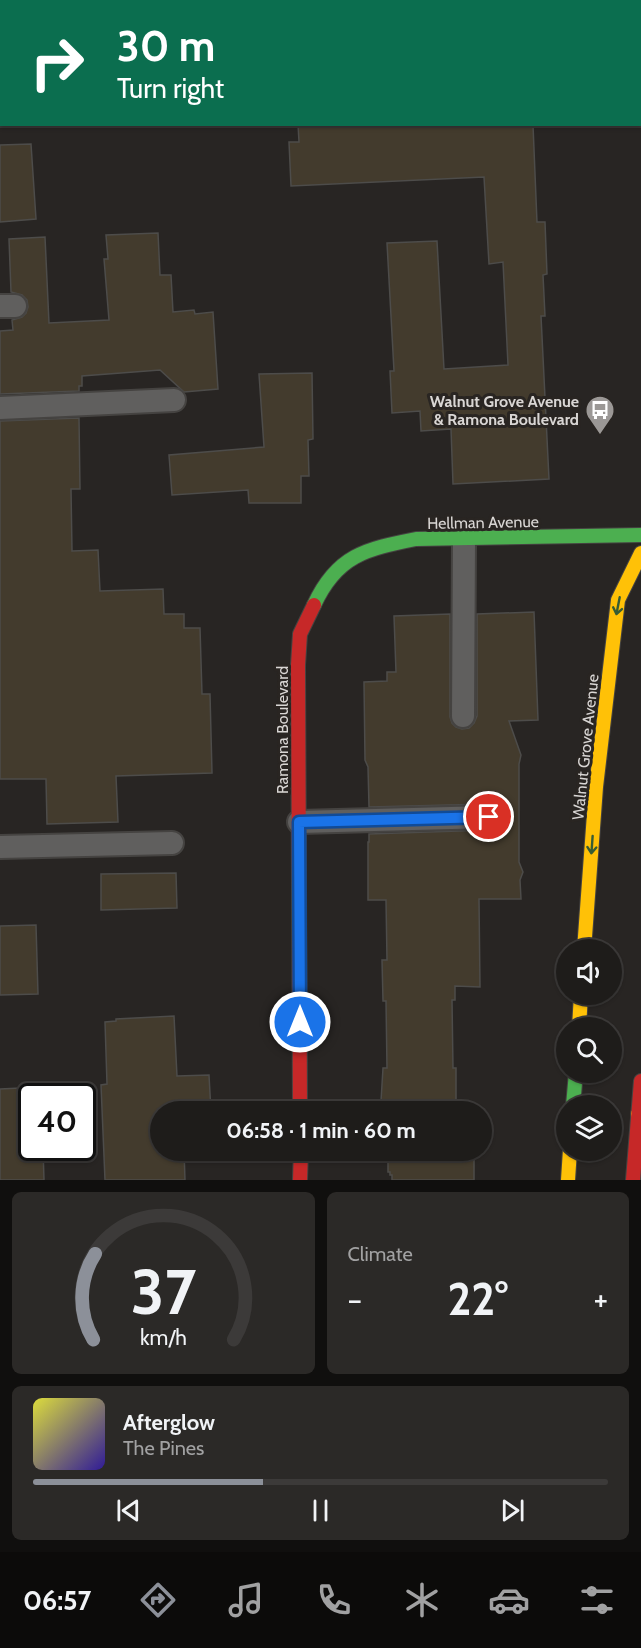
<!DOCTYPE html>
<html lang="en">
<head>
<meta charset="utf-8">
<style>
	body { margin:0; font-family:Cabin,sans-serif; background:#2b2927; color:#f1f3f6; height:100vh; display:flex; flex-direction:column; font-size:22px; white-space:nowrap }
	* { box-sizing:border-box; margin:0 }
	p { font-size:20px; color:#a1a1a2 }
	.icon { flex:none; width:33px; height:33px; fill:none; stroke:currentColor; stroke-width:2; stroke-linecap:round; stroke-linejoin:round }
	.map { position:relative; height:1180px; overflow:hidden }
	.drawer { display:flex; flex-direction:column; gap:12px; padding:12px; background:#100f0e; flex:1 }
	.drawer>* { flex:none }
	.guide { position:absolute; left:0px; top:0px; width:642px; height:126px; box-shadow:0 2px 4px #0004,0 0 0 2px #3c3a39; background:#0b6e4f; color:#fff; overflow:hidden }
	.controls { position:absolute; left:556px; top:939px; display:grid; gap:12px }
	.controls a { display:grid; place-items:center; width:66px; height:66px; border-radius:50%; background:#1e1c1a; box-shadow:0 2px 4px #0004,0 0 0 2px #3c3a39; font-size:30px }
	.speed { position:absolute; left:18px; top:1083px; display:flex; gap:12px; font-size:30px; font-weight:700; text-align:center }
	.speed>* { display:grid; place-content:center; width:78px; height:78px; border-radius:50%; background:#1e1c1a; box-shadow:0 2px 4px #0004,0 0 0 2px #3c3a39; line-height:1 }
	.speed .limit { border:3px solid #111; border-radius:9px; background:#fff; color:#111 }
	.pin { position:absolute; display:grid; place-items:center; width:51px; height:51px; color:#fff; margin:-26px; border:3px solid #fff; border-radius:50%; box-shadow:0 2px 6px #0007 }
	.me { position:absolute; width:66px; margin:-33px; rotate:0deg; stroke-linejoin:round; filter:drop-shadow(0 0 4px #0008) }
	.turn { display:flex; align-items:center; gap:21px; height:126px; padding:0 18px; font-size:27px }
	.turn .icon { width:78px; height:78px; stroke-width:2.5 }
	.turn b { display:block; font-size:42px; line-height:51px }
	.big { font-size:45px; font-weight:700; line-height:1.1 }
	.drawer .tile { flex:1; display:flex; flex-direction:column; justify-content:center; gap:9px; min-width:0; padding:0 21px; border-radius:9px; background:#2b2927 }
	.drawer .dial { align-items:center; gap:0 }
	.dial svg { height:156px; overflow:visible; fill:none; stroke:#3c3a39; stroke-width:7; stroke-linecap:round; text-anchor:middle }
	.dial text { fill:#f1f3f6; stroke:none }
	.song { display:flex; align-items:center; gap:18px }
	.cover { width:72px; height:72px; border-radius:9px; background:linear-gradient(135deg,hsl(60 70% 55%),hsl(250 70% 35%)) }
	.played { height:6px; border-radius:3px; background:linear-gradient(90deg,#8c9099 40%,#3c3a39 40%) }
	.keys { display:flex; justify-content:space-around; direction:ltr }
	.heat { display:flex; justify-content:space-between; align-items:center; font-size:33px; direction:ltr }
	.drawer .tiles { flex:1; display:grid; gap:12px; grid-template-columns:1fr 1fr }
	.tile:last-child { grid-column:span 2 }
	.trip { position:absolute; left:150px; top:1101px; width:342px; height:60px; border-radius:30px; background:#1e1c1a; box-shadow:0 2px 4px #0004,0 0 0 2px #3c3a39; font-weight:700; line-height:60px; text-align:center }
	.tab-bar { display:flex; height:96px; justify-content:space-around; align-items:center; background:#0c0b0a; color:#a1a1a2 }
	.tab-bar .icon { width:42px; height:42px }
	.tab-bar .current { color:#8c9099 }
	.tab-bar b { font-size:27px; color:#f1f3f6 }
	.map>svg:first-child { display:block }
</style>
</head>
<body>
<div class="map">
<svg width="641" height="1180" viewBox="0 0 641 1180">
	<rect width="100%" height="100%" fill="#282523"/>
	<g fill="#433b2d" stroke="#4d4c4a" stroke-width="1.5">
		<path d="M 298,124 L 533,125 L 537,222 L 545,222 L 547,274 L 543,275 L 545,316 L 541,316 L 549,479 L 453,484 L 451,429 L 421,431 L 420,411 L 392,413 L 390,371 L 394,371 L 387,243 L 437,241 L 444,369 L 508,365 L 503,262 L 489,264 L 484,177 L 291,186 L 289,142 L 299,142 Z"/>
		<path d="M 31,144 L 36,219 L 0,222 L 0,145 Z"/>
		<path d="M 158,233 L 160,275 L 171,275 L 173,312 L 194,310 L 195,314 L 213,312 L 218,389 L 184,392 L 160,370 L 82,376 L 82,386 L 79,386 L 79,391 L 0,394 L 0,331 L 13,330 L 12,320 L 22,317 L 26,313 L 28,307 L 27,300 L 22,295 L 11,292 L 9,239 L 45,237 L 49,323 L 109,320 L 104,259 L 108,259 L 106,235 Z"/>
		<path d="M 312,373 L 313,439 L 308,440 L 309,476 L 301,476 L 301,503 L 249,503 L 248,490 L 172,495 L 169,455 L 264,447 L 259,374 Z"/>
		<path d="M 79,418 L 80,489 L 71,489 L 72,551 L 98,550 L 100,591 L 163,589 L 164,614 L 184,614 L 184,628 L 200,628 L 202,694 L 210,694 L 212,773 L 116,776 L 118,822 L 47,824 L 46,779 L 0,779 L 0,421 Z"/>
		<path d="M 534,612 L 538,720 L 509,721 L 521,755 L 519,764 L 519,862 L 523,872 L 520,880 L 521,899 L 479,899 L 480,987 L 455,986 L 455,1000 L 452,1000 L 453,1068 L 456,1068 L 456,1112 L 388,1112 L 388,1110 L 383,1110 L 383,1101 L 381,1101 L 383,1068 L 387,1068 L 386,1001 L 383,1001 L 382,960 L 387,960 L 386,900 L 368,900 L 368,842 L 369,842 L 369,834 L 489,830 L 496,829 L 501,824 L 502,816 L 500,809 L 496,805 L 489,804 L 369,807 L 368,767 L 365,760 L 364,682 L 387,681 L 387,672 L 396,672 L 394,616 L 450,614 L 450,717 L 452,723 L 456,727 L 462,729 L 469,728 L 474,723 L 477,716 L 477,614 Z"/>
		<path d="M 176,873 L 177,908 L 101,910 L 101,874 Z"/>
		<path d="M 36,925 L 38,994 L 0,995 L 0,926 Z"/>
		<path d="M 174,1016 L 177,1076 L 209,1075 L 211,1112 L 160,1112 L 160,1150 L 184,1150 L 185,1180 L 105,1180 L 101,1085 L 107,1084 L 105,1022 L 116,1021 L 116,1019 Z"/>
		<path d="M 41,1087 L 41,1096 L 32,1096 L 32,1148 L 43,1148 L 44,1180 L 0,1180 L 0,1089 Z"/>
		<path d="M 388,1150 L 474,1150 L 474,1180 L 392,1180 L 392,1175 L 390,1175 L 390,1172 L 388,1172 Z"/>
	</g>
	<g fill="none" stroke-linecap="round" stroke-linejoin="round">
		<g stroke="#454341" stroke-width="26">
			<g id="lane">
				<path d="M 0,306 L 15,306"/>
				<path d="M 0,408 L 174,400"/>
				<path d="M 463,716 L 464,539"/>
				<path d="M 299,822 L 489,817"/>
				<path d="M 0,847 L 172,843"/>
			</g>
		</g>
		<g stroke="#454341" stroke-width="16">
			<g id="fast">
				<path d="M 314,605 C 337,555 366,549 416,539 L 641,535"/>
				<path d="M 573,1106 L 576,1072"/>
			</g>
		</g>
		<g stroke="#454341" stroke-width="16">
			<g id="slow">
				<path d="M 584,950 L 596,787 L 618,600 L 641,553"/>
				<path d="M 579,1028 L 581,994"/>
				<path d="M 638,1114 L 641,1111"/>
				<path d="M 568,1180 L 570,1150"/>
			</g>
		</g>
		<g stroke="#454341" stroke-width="16">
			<g id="jam">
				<path d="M 300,1112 L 298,665 L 300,634 L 314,605"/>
				<path d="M 300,1180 L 301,1150"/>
				<path d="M 633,1180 L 641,1081"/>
			</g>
		</g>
		<use href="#lane" stroke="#605f5e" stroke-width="22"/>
		<use href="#fast" stroke="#4caf50" stroke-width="14"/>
		<use href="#slow" stroke="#ffc107" stroke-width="14"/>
		<use href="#jam" stroke="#c62828" stroke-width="14"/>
	</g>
	<defs><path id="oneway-shaft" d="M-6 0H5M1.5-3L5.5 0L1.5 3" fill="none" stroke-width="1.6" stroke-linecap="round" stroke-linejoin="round" transform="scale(1.5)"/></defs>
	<g stroke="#375c34">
		<use href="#oneway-shaft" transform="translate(618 606) rotate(101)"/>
		<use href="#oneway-shaft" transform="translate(592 845) rotate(94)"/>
	</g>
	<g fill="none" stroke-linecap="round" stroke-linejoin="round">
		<g stroke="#114b97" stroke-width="15">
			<path id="route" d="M 300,1022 L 299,822 L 489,817"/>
		</g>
		<use href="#route" stroke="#1a73e8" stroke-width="10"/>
	</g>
	<defs>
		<g id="bus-pin" transform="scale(1.5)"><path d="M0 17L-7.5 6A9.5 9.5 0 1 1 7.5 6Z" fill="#9b9896" stroke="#292522"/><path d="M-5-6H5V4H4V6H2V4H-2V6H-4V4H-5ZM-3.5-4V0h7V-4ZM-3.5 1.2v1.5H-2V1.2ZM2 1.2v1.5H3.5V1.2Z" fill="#fff"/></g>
	</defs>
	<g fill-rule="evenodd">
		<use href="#bus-pin" x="600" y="410"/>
	</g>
	<g text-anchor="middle" stroke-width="6" stroke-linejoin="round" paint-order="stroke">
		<g font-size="16" font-weight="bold" fill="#d9d6d4" stroke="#292522" text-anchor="end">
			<text x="579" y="407">Walnut Grove Avenue<tspan x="579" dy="18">&amp; Ramona Boulevard</tspan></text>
		</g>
		<g font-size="16" fill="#d9d6d4" stroke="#292522">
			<text transform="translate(483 522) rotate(-1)" y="6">Hellman Avenue</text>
			<text transform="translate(282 730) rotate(-90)" y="6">Ramona Boulevard</text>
			<text transform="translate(585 747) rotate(-84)" y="6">Walnut Grove Avenue</text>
		</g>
	</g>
</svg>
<div class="controls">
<a><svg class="icon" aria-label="sound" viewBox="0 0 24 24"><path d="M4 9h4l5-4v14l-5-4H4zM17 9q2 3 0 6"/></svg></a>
<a><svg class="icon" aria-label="search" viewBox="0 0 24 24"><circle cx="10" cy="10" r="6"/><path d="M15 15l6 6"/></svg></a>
<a><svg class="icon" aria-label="layers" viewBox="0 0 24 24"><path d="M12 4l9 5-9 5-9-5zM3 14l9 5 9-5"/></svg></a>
</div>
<div class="speed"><div class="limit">40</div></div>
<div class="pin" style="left:489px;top:817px;background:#d93025"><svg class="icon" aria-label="arrive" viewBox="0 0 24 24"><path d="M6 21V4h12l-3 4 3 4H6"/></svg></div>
<svg class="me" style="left:300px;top:1022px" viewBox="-20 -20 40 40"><circle r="17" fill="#1a73e8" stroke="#fff" stroke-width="3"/><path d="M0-11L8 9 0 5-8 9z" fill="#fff"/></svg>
<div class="trip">06:58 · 1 min · 60 m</div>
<div class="guide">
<div class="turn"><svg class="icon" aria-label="right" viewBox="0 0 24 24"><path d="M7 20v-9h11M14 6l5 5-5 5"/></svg><div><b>30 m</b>Turn right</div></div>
</div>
</div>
<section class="drawer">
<div class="tiles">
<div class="tile dial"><svg viewBox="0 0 100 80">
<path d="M14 69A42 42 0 1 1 86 69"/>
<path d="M14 69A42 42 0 0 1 15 25" stroke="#8c9099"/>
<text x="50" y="56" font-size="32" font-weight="700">37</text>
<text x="50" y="72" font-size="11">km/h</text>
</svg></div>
<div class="tile"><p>Climate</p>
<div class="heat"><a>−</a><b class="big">22°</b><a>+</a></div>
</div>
<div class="tile">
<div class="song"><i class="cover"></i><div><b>Afterglow</b><p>The Pines</p></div></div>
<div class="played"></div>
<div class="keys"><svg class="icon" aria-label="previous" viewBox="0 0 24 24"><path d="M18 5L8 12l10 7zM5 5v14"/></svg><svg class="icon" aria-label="pause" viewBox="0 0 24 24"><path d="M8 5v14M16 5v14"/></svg><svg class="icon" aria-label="next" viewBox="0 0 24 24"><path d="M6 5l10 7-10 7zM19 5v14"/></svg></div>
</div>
</div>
</section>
<nav class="tab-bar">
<b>06:57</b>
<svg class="icon current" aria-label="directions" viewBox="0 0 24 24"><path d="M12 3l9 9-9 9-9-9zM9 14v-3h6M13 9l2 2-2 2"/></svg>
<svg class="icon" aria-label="music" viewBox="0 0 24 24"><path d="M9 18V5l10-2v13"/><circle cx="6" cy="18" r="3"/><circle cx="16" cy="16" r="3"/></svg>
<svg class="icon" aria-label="phone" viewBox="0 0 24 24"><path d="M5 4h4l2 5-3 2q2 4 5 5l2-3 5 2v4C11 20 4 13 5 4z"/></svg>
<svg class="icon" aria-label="climate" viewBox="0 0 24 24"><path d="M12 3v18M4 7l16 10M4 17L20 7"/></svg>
<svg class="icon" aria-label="car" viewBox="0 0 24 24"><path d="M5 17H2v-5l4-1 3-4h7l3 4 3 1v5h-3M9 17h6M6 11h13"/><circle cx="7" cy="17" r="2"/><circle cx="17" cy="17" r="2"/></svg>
<svg class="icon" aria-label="filters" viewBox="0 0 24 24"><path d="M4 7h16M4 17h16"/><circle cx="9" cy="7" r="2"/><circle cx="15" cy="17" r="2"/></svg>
</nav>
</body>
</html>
